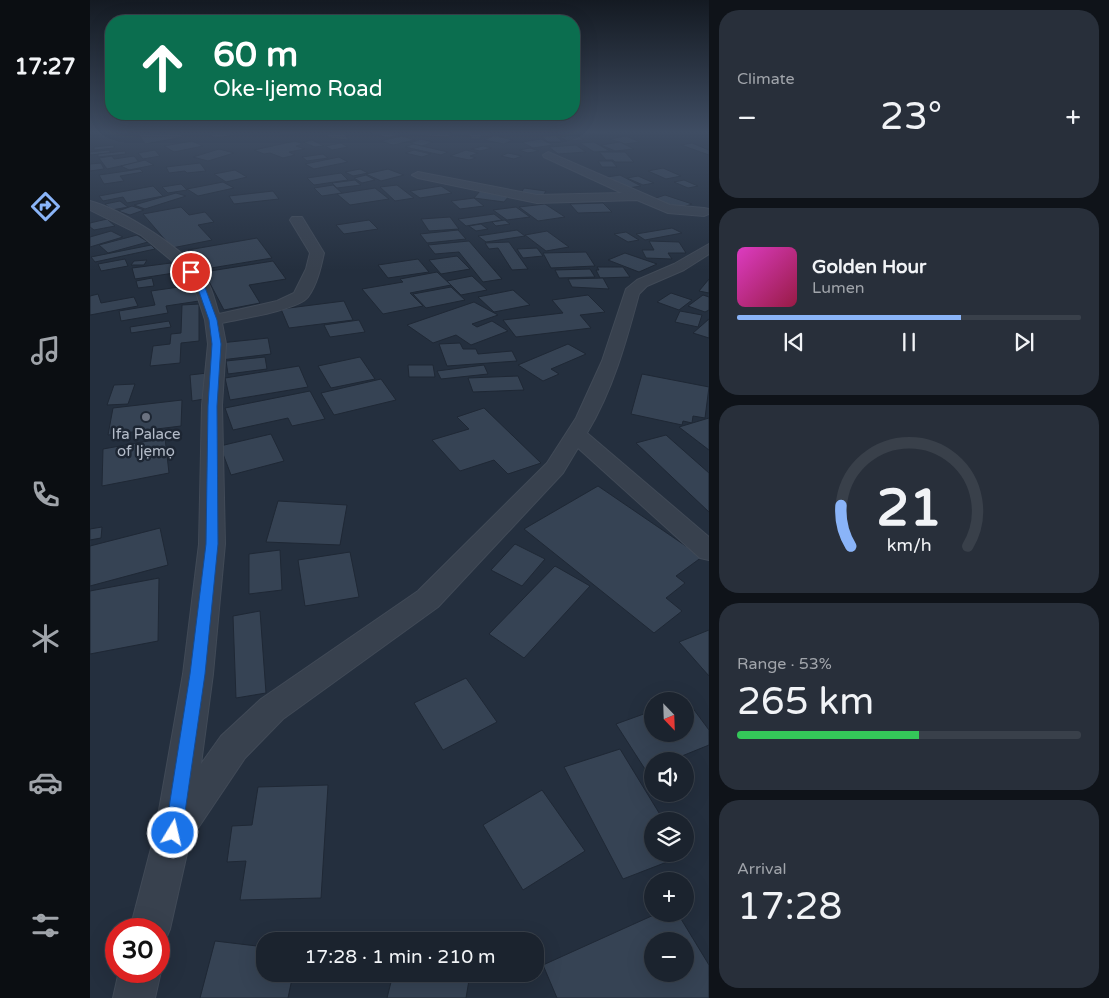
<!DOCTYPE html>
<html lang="en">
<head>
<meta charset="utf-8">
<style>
	body { margin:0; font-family:"Varela Round",sans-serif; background:#282f3a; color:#f1f3f6; height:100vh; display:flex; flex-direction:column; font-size:19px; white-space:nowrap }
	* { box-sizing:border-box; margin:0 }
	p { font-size:16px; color:#a0a4aa }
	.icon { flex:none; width:28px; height:28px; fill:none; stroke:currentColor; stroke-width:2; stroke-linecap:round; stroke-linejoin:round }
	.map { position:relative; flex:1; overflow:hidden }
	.sheet { display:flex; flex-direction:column; gap:10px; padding:10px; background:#0f1319; width:400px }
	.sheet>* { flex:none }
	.banner { position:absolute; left:15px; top:15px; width:475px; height:105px; border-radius:20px; box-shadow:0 5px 20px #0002,0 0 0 1px #39404a; background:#0b6e4f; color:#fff; overflow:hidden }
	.needle { width:32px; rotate:157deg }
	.buttons { position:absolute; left:554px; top:692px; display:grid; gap:10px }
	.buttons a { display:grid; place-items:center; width:50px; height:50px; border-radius:50%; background:#1b232e; box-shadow:0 5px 20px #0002,0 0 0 1px #39404a; font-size:25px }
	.speed { position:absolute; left:15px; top:918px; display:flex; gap:10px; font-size:25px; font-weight:700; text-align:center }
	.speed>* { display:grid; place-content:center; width:65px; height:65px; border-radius:50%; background:#1b232e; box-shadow:0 5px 20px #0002,0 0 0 1px #39404a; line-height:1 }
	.speed .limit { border:8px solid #d22; background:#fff; color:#111 }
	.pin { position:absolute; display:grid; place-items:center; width:42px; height:42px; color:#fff; margin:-21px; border:2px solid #fff; border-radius:50%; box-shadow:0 1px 5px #0007 }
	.me { position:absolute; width:55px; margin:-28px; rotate:9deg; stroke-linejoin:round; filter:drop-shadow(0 0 4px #0008) }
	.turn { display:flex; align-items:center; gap:18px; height:105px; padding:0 25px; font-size:22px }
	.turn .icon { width:65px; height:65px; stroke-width:2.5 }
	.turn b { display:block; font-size:35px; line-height:42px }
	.big { font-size:38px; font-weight:600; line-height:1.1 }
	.sheet .widget { flex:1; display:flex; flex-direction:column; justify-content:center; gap:8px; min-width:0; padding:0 18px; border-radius:20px; background:#282f3a }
	.sheet .dial { align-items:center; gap:0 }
	.dial svg { height:130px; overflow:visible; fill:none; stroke:#39404a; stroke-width:7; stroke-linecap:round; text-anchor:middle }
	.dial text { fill:#f1f3f6; stroke:none }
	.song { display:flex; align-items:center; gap:15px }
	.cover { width:60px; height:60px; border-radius:8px; background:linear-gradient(135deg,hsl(310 70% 55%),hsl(340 70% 35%)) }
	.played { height:5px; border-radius:2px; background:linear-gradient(90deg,#8ab4f8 65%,#39404a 65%) }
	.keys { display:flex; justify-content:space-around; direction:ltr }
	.heat { display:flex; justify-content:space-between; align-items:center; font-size:28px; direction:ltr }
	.charge { height:8px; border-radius:4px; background:linear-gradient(90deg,#34c759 53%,#39404a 0) }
	.trip { position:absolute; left:166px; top:932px; width:288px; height:50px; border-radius:20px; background:#1b232e; box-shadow:0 5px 20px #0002,0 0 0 1px #39404a; font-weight:600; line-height:50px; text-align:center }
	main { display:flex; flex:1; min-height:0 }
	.dock { display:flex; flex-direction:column; width:90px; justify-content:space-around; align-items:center; background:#0b0e12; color:#a0a4aa }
	.dock .icon { width:35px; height:35px }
	.dock .active { color:#8ab4f8 }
	.dock b { font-size:22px; color:#f1f3f6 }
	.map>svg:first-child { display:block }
</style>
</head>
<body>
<main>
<nav class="dock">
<b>17:27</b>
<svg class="icon active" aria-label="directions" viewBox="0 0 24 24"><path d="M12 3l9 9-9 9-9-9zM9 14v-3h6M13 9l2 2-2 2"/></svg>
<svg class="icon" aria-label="music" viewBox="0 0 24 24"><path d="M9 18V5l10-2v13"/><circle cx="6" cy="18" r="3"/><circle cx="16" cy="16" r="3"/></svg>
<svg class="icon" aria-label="phone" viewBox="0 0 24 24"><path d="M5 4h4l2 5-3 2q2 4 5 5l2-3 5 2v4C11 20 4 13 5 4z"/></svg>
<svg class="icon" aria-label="climate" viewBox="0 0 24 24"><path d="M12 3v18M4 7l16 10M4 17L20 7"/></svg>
<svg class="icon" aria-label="car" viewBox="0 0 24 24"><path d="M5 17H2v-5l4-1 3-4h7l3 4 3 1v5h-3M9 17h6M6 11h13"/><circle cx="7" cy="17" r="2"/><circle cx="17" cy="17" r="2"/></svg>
<svg class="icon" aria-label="filters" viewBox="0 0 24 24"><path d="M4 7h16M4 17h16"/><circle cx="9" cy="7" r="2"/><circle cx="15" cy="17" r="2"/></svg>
</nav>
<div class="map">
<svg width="619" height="998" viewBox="0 0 619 998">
	<rect width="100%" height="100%" fill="#242f3e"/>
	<g fill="#364354" stroke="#1f2835" fill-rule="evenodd">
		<path d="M 26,131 L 49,131 L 50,132 L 28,134 Z"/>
		<path d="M 67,131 L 69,133 L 87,131 L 93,137 L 55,144 L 48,133 Z"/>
		<path d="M 130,131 L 139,131 L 146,135 L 125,138 L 116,133 Z"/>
		<path d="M 187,131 L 229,131 L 193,135 Z"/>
		<path d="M 252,131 L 259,140 L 239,138 L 235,133 Z"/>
		<path d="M 289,131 L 296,131 L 311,134 L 298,138 L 280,133 Z"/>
		<path d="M 319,131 L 360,131 L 359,137 L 318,135 Z"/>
		<path d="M 362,131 L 402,132 L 401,136 L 391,136 L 391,139 L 380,139 L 381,136 L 361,135 Z"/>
		<path d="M 485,131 L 518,131 L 512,135 Z"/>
		<path d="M 405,135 L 412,137 L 410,137 L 423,140 L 414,144 L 394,140 Z"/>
		<path d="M 486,135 L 494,140 L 477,141 L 470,137 Z"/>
		<path d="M 312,136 L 325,140 L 303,145 L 290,141 Z"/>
		<path d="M 452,136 L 466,136 L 473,142 L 458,142 Z"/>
		<path d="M 536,136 L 550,142 L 535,144 L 519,139 Z"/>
		<path d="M 331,139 L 343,142 L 332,146 L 320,143 Z"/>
		<path d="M 451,139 L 463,145 L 443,148 L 432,142 Z"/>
		<path d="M 222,140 L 234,146 L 225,147 L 213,142 Z"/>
		<path d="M 102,141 L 113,146 L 84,152 L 74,146 Z"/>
		<path d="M 205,141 L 213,144 L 206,146 L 215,149 L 199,152 L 205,155 L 193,158 L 180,153 L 174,154 L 164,150 Z"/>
		<path d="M 504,142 L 520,151 L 504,152 L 490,143 Z"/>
		<path d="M 530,142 L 544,149 L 525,151 L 511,145 Z"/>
		<path d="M 251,143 L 258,147 L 242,150 L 235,146 Z"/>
		<path d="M 602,143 L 619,150 L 619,155 L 591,145 Z"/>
		<path d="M 323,144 L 358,152 L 351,155 L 315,147 Z"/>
		<path d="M 24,145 L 24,148 L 4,150 L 4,147 Z"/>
		<path d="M 486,145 L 496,152 L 468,154 L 459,147 Z"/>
		<path d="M 393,146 L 402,148 L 390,151 L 381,149 Z"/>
		<path d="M 440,148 L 449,151 L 438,153 L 429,150 Z"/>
		<path d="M 129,149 L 144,153 L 118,161 L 103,157 Z"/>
		<path d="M 19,150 L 21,153 L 0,155 L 0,152 Z"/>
		<path d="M 65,150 L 70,156 L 53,159 L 48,153 Z"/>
		<path d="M 324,150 L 341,154 L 332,157 L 315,153 Z"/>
		<path d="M 376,150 L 388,153 L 380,156 L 386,158 L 379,160 L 360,156 Z"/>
		<path d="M 35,151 L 36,154 L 8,157 L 8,154 Z"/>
		<path d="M 509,152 L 535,152 L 544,162 L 525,162 L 523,160 L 516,160 Z"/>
		<path d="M 418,153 L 432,156 L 424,159 L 411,156 Z"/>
		<path d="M 233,154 L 238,158 L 217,161 L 212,157 Z"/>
		<path d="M 22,156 L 24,159 L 44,156 L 49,162 L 17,169 L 9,158 Z"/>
		<path d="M 249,157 L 258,162 L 224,169 L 215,164 Z"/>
		<path d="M 55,160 L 64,165 L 39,170 L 31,166 Z"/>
		<path d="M 508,161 L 522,161 L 527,167 L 512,167 Z"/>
		<path d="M 11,163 L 14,169 L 0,171 L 0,164 Z"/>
		<path d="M 110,163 L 116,171 L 97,173 L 95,171 L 79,173 L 76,167 Z"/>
		<path d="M 573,168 L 591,176 L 576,179 L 558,171 Z"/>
		<path d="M 50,169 L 53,172 L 30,176 L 34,181 L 14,184 L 9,175 Z"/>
		<path d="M 270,169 L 278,173 L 263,176 L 255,172 Z"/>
		<path d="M 298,169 L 314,175 L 291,181 L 276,174 Z"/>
		<path d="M 145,170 L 157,177 L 136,182 L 124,174 Z"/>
		<path d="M 251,173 L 258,180 L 224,185 L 217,178 Z"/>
		<path d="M 276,175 L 285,180 L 272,183 L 264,178 Z"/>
		<path d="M 530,175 L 551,186 L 538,188 L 517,177 Z"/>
		<path d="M 548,176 L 564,183 L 553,185 L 537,178 Z"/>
		<path d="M 265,180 L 271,185 L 247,188 L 242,183 Z"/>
		<path d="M 594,180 L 608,186 L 598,188 L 584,182 Z"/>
		<path d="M 133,182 L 144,188 L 108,196 L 97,189 Z"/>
		<path d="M 91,184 L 97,190 L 78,193 L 72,187 Z"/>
		<path d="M 243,185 L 252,193 L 232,196 L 224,188 Z"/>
		<path d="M 307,185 L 324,198 L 305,201 L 290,187 Z"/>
		<path d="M 63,186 L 73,196 L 37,203 L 33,197 L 13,201 L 9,196 Z"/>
		<path d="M 351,186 L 362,193 L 330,198 L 320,191 Z"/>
		<path d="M 285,188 L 299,199 L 260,205 L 247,194 Z"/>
		<path d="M 434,188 L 456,191 L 452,197 L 430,195 Z"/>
		<path d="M 183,191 L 189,199 L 144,204 L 139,196 Z"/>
		<path d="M 390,191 L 420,195 L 414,202 L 384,198 Z"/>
		<path d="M 86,193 L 96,196 L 55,209 L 44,205 Z"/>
		<path d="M 575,195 L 602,204 L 590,208 L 563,199 Z"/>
		<path d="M 384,198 L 394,206 L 370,209 L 361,201 Z"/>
		<path d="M 30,201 L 38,207 L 22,210 L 15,204 Z"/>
		<path d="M 513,203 L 522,212 L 488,213 L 480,204 Z"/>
		<path d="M 455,204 L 475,217 L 448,221 L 429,207 Z"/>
		<path d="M 42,206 L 54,210 L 40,215 L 28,211 Z"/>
		<path d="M 91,207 L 99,215 L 115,212 L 124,222 L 108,225 L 122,240 L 82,248 L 53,214 Z"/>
		<path d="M 426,207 L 440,217 L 417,220 L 403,210 Z"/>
		<path d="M 404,214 L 412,220 L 376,226 L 368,219 Z"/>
		<path d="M 360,217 L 369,229 L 339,231 L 331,219 Z"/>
		<path d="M 17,219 L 25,226 L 4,230 L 0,227 L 0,223 Z"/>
		<path d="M 279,220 L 288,229 L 254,234 L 246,225 Z"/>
		<path d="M 415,220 L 420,224 L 406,226 L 402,222 Z"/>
		<path d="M 391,224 L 398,229 L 386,231 L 379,226 Z"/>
		<path d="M 582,228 L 592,233 L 555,240 L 546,234 Z"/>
		<path d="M 368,230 L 376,239 L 337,243 L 330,234 Z"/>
		<path d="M 427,230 L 435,236 L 396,242 L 388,236 Z"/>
		<path d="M 21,231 L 33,237 L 0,247 L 0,237 Z"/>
		<path d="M 457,231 L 479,247 L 456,251 L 435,235 Z"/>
		<path d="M 536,232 L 549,240 L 538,242 L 524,234 Z"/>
		<path d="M 47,235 L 58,242 L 18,253 L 9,245 Z"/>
		<path d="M 167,238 L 182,258 L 109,270 L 98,250 Z"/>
		<path d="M 379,241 L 412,279 L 393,282 L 369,252 L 345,254 L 338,245 Z"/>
		<path d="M 559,241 L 589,242 L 596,253 L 578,253 L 582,259 L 556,258 L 552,250 L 564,250 Z"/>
		<path d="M 419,242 L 438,269 L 422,270 L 408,248 L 399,249 L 395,243 Z"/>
		<path d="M 61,245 L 65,249 L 5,262 L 1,257 Z"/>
		<path d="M 447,248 L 453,256 L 433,258 L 427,249 Z"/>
		<path d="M 496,252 L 505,266 L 461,268 L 453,253 Z"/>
		<path d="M 535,253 L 567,264 L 549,272 L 518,260 Z"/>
		<path d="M 367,256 L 380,269 L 351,274 L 339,260 Z"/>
		<path d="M 35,259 L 38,266 L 11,271 L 8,264 Z"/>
		<path d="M 328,259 L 339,272 L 298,278 L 288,265 Z"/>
		<path d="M 57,260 L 54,265 L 41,265 L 44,261 Z"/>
		<path d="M 183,261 L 196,279 L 159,285 L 170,303 L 134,310 L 114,272 Z"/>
		<path d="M 81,263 L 84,273 L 45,279 L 42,268 Z"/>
		<path d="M 507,267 L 533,267 L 540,277 L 510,278 L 506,270 L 509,270 Z"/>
		<path d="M 500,269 L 505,277 L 469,278 L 465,270 Z"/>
		<path d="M 347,272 L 361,285 L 320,293 L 333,306 L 293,314 L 272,289 L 313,282 L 310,279 Z"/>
		<path d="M 382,276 L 397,290 L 371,295 L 357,281 Z"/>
		<path d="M 62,278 L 64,286 L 48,288 L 46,281 Z"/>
		<path d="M 513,278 L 519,289 L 482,287 L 478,279 Z"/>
		<path d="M 619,279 L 619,293 L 609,291 Z"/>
		<path d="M 103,285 L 109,301 L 76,306 L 78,313 L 31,321 L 29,311 L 65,305 L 61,291 Z"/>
		<path d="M 361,287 L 375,300 L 336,308 L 323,294 Z"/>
		<path d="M 423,290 L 440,305 L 404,312 L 388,297 Z"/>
		<path d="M 581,293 L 602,300 L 589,310 L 567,302 Z"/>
		<path d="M 8,294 L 11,303 L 44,297 L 48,306 L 0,315 L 0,296 Z"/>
		<path d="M 498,295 L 515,312 L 490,315 L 501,328 L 426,337 L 413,320 L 473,313 L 462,300 Z"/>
		<path d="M 613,295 L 619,297 L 619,310 L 615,312 L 598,306 Z"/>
		<path d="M 254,301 L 263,320 L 199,328 L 191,309 Z"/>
		<path d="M 384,302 L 408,315 L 382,324 L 387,327 L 402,321 L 418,331 L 381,345 L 366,335 L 343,343 L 317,325 Z"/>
		<path d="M 109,304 L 109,341 L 91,343 L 90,363 L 60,366 L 63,346 L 80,344 L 81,334 L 91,333 L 92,305 Z"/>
		<path d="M 590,311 L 612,315 L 608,327 L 585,322 Z"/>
		<path d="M 619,319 L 619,338 L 603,333 Z"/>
		<path d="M 269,320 L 275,332 L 240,337 L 234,325 Z"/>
		<path d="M 79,321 L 81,327 L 41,333 L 40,327 Z"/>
		<path d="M 178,338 L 181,354 L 131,360 L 130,343 Z"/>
		<path d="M 370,343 L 373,349 L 386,349 L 388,354 L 422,351 L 427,361 L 357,366 L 349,344 Z"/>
		<path d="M 478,344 L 496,354 L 461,369 L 469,374 L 453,381 L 428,365 Z"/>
		<path d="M 175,357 L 177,369 L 138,374 L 136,361 Z"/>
		<path d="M 270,357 L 285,379 L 241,388 L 228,366 Z"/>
		<path d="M 318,365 L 343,365 L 345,377 L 319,377 Z"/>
		<path d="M 394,365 L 398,374 L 351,379 L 347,371 Z"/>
		<path d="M 209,366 L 218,387 L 140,400 L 135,378 Z"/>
		<path d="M 117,373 L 120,398 L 102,401 L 100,375 Z"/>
		<path d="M 552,374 L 619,387 L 615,418 L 603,416 L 602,423 L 593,421 L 592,425 L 541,414 Z"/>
		<path d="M 428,376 L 434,390 L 383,392 L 378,378 Z"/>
		<path d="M 291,379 L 306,400 L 244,415 L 231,393 Z"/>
		<path d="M 45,384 L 38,404 L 17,405 L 24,385 Z"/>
		<path d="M 220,391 L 235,419 L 202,426 L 198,418 L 143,430 L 135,408 Z"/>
		<path d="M 92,400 L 91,426 L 18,435 L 23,408 Z"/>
		<path d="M 394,408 L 451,463 L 418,474 L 404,460 L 370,471 L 342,440 L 379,429 L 367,417 Z"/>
		<path d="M 619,418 L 619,450 L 589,427 Z"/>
		<path d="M 181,434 L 194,461 L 141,475 L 130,446 Z"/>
		<path d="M 576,435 L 619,473 L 619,512 L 546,443 Z"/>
		<path d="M 75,438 L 79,473 L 12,486 L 13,449 Z"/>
		<path d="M 508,486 L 612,557 L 586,576 L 595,583 L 576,598 L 592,611 L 564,633 L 434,529 Z"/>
		<path d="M 188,501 L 257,505 L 250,545 L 176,542 Z"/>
		<path d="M 12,527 L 11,538 L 0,540 L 0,529 Z"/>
		<path d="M 70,528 L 78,565 L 0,586 L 0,546 Z"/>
		<path d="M 425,544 L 455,559 L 432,586 L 401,570 Z"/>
		<path d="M 190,550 L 192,590 L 159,594 L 159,554 Z"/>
		<path d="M 260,552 L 269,597 L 215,606 L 208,560 Z"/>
		<path d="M 465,566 L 500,586 L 434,658 L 399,634 Z"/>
		<path d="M 69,578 L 68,641 L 0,654 L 0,591 Z"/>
		<path d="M 170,611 L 176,693 L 146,698 L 143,616 Z"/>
		<path d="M 619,630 L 619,676 L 589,642 Z"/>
		<path d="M 376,678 L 407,722 L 353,750 L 324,703 Z"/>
		<path d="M 596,699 L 619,730 L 619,745 L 587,758 L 590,761 L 562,761 L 562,780 L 526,724 L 562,711 L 562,734 L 595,734 L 595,701 L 590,701 Z"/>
		<path d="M 530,749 L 574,821 L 562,821 L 562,854 L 595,855 L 533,879 L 474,767 Z"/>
		<path d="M 238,785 L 231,898 L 150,900 L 156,861 L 137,862 L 142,826 L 162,825 L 168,787 Z"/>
		<path d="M 452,790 L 495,851 L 433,890 L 393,825 Z"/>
		<path d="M 566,914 L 588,914 L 619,965 L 619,998 L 467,998 L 453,965 ZM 562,941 L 595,941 L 595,974 L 562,974 Z"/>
		<path d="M 125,941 L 175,947 L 175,974 L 203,974 L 198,998 L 110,998 Z"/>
		<path d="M 303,974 L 380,974 L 376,998 L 297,998 Z"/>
	</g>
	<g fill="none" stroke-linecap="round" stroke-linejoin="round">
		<g stroke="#414a57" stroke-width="2">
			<g id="minor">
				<path d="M 458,152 L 580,205 L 614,208 L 619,209 L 619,214 L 614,216 L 578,213 L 547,200 L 447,203 L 328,178 L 322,175 L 328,172 L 447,195 L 532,193 L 454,157 L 453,155 Z"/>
				<path d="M 0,201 C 33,210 99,251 117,281 C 123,290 125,303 129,314 L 187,301 L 204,293 L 216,269 L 220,253 L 200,220 L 202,217 L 212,217 L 234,253 C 231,267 227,285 218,297 C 208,310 150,319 132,323 L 136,344 L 132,405 L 135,544 L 123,674 L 111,764 L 131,736 L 171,699 L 328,591 L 457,463 L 486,418 L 512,361 L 536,289 L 547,280 L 584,264 L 619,244 L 619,254 L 594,270 L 557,286 L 549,294 C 536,342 523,390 497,433 L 619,537 L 619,560 L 610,558 L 488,448 L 473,473 L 348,607 L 193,719 L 155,758 L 100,840 L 80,929 L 74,943 L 69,945 L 69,929 L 40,929 L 65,833 L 93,674 L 109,544 L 112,405 L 118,344 L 115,320 L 103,283 L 87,265 L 51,235 L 0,210 Z"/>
				<path d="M 69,966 L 71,971 L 65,998 L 23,998 L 29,971 L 69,971 Z"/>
			</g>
		</g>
		<use href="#minor" fill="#38414e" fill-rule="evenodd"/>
	</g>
	<linearGradient id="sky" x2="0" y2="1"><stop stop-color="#141a22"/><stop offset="0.49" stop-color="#3f4d63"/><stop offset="1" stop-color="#3f4d63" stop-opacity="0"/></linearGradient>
	<rect width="619" height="270" fill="url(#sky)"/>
	<path fill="#1a73e8" stroke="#114b97" d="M 98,271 L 103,271 L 113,282 L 127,320 L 131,344 L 127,406 L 128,544 L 115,674 L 92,833 L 89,839 L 83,842 L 77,839 L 75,833 L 100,674 L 116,544 L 118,406 L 122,344 L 119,320 L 106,283 L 97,272 Z"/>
	<circle fill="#6b7280" stroke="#1d2633" stroke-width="2" cx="56" cy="417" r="5"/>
	<g text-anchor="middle" stroke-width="5" stroke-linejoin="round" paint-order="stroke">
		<g font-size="15" fill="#b4bcc9" stroke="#1d2633">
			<text x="56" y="439">Ifa Palace<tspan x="56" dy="17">of Ijẹmọ</tspan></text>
		</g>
	</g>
</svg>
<div class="buttons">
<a><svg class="needle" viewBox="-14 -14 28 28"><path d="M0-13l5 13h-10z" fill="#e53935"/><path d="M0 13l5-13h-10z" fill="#a0a4aa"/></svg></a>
<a><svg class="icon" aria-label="sound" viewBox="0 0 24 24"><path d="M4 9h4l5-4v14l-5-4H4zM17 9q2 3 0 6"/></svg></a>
<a><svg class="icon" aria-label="layers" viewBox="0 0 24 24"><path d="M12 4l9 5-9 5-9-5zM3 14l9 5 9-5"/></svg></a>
<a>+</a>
<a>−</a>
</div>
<div class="speed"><div class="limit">30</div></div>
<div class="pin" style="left:101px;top:272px;background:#d93025"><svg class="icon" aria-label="arrive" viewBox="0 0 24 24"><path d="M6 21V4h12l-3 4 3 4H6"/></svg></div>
<svg class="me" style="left:83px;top:833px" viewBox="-20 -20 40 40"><circle r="17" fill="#1a73e8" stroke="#fff" stroke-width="3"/><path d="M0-11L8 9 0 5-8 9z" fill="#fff"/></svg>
<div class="trip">17:28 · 1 min · 210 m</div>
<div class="banner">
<div class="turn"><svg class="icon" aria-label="ahead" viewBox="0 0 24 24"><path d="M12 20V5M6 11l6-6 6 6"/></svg><div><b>60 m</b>Oke-Ijemo Road</div></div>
</div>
</div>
<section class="sheet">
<div class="widget"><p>Climate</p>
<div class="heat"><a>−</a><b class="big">23°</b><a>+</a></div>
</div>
<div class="widget">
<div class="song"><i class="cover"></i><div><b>Golden Hour</b><p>Lumen</p></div></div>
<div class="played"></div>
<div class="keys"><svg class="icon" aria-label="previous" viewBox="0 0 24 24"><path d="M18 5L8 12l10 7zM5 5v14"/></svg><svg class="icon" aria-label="pause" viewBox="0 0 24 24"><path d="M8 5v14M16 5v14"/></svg><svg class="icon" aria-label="next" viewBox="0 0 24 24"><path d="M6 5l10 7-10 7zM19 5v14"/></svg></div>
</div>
<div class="widget dial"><svg viewBox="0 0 100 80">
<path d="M14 69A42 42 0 1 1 86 69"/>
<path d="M14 69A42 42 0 0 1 8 44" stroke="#8ab4f8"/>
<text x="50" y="56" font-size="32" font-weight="700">21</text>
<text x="50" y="72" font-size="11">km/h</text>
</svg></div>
<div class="widget"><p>Range · 53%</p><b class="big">265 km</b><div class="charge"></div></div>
<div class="widget"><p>Arrival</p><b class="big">17:28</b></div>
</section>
</main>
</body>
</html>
